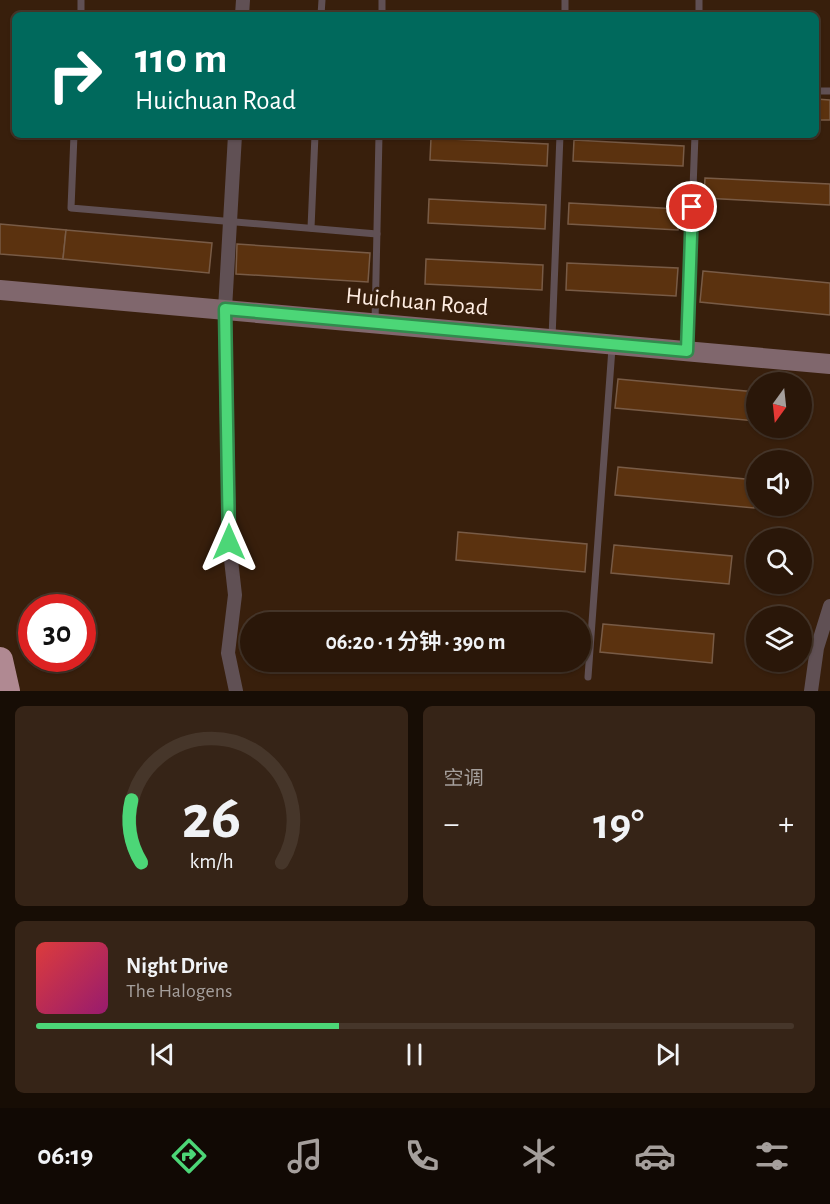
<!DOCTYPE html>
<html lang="zh">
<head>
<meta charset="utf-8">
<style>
	body { margin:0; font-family:"Alegreya Sans","Noto Sans SC",sans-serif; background:#362417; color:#f1f3f6; height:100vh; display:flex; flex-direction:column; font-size:22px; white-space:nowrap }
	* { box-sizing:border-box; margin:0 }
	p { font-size:20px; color:#a59f9c }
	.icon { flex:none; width:33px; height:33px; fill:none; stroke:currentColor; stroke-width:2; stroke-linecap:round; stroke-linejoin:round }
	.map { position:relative; height:691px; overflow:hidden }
	.details { display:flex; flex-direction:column; gap:15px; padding:15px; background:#170d05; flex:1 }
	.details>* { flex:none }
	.top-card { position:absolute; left:12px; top:12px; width:807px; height:126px; border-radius:9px; box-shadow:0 2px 4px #0004,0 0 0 2px #46362a; background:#00695c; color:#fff; overflow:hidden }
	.needle { width:39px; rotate:195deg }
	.controls { position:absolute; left:746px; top:372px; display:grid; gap:12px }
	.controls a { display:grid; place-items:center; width:66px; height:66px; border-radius:50%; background:#2a1709; box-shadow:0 2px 4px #0004,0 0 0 2px #46362a; font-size:30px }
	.speed { position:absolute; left:18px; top:594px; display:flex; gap:12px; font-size:30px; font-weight:700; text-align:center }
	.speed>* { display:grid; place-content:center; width:78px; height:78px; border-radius:50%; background:#2a1709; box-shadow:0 2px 4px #0004,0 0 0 2px #46362a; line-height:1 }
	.speed .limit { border:9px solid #d22; background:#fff; color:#111 }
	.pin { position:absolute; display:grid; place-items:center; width:51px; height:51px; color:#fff; margin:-26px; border:3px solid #fff; border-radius:50%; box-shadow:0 2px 6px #0007 }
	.me { position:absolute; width:66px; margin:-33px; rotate:0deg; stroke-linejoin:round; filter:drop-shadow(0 0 4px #0008) }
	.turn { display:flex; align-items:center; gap:21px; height:126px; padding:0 24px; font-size:27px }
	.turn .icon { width:78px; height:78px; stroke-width:2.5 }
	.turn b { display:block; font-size:42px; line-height:51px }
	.big { font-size:45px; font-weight:600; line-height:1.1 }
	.details .card { flex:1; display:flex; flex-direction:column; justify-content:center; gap:9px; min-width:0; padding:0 21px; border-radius:9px; background:#362417 }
	.details .dial { align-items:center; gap:0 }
	.dial svg { height:156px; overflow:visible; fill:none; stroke:#46362a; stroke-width:7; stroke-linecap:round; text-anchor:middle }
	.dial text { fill:#f1f3f6; stroke:none }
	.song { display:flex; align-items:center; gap:18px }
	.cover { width:72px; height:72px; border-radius:9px; background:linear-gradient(135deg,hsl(0 70% 55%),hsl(320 70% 35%)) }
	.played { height:6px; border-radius:3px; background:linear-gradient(90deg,#4cd677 40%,#46362a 40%) }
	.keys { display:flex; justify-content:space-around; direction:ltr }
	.heat { display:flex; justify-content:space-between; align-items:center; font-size:33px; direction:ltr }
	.details .tiles { flex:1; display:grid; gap:15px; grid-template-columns:1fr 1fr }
	.card:last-child { grid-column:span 2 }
	.trip { position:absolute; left:240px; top:612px; width:351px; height:60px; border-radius:30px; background:#2a1709; box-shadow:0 2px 4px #0004,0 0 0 2px #46362a; font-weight:600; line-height:60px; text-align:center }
	.tabs { display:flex; height:96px; justify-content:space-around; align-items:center; background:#110904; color:#a59f9c }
	.tabs .icon { width:42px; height:42px }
	.tabs .on { color:#4cd677 }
	.tabs b { font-size:27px; color:#f1f3f6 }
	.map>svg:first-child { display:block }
</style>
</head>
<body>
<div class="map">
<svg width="830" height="691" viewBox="0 0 830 691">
	<rect width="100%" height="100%" fill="#381f0c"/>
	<g fill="#5b320f" stroke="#785b46" stroke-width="1.5">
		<path d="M 434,13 L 475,15 L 434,15 Z"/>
		<path d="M 816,99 L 830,100 L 830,120 L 816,120 Z"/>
		<path d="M 431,138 L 548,144 L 547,166 L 430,160 Z"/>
		<path d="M 574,140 L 684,146 L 683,166 L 573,161 Z"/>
		<path d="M 705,178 L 830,184 L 830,205 L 704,198 Z"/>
		<path d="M 429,199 L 546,205 L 545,229 L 428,223 Z"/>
		<path d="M 569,203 L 679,209 L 678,230 L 568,224 Z"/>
		<path d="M 0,224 L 66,230 L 63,259 L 0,254 Z"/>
		<path d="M 66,230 L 212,243 L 209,273 L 63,259 Z"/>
		<path d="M 237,244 L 370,253 L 368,282 L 236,274 Z"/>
		<path d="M 426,259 L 543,265 L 542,290 L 425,284 Z"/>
		<path d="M 567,263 L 678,268 L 676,296 L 566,290 Z"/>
		<path d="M 703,271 L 830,283 L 830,315 L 700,302 Z"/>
		<path d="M 618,379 L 756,392 L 756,421 L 615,408 Z"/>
		<path d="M 618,467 L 756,480 L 754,508 L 615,495 Z"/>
		<path d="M 458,532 L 587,544 L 585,572 L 456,560 Z"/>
		<path d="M 614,545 L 732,556 L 729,584 L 611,573 Z"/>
		<path d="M 496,615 L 578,622 L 495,622 Z"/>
		<path d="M 603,624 L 714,634 L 712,663 L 600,652 Z"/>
	</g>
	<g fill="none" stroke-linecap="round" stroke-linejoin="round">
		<g stroke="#605054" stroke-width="7">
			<path d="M 81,15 L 81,0"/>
			<path d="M 321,15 L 322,0"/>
			<path d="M 382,15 L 382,0"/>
			<path d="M 565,15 L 565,0"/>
			<path d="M 699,15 L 699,0"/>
			<path d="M 816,91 L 830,91"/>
			<path d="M 74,135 L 71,208 L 377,234"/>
			<path d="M 311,228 L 315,135"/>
			<path d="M 375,323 L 379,135"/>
			<path d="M 552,338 L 560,135"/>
			<path d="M 687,348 L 695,135"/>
			<path d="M 588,677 L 612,348"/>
		</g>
		<g stroke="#605054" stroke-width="14">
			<path d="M 242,15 L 243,0"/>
			<path d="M 235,135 L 225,309 L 229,542 L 235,595 L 228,653 L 236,691"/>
			<path d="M 811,691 L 817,648 L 830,606"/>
		</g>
		<path stroke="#80676d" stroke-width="20" d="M 0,290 L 830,364"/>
		<path stroke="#b08992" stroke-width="26" d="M 0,660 L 7,691"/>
	</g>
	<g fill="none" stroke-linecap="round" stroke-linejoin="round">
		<g stroke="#318b4d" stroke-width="15">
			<path id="route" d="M 229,542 L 225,309 L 687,351 L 692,207"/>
		</g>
		<use href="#route" stroke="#4cd677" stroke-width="10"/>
	</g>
	<g text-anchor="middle" stroke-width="6" stroke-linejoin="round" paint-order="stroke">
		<g font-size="24" fill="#ffede2" stroke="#381f0c">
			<text transform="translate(417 301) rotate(5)" y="8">Huichuan Road</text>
		</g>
	</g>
</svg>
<div class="controls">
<a><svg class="needle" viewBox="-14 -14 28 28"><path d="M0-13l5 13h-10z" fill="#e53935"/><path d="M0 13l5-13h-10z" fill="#a59f9c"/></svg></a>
<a><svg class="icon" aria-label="sound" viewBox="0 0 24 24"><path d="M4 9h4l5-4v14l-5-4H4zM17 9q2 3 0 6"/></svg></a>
<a><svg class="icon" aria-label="search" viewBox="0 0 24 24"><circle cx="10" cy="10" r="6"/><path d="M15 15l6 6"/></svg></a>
<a><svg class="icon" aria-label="layers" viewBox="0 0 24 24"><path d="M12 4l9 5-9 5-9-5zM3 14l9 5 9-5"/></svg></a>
</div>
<div class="speed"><div class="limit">30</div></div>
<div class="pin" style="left:692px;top:207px;background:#d93025"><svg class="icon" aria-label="arrive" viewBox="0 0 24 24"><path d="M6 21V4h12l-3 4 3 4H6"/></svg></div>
<svg class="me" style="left:229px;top:542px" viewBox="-20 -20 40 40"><path d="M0-17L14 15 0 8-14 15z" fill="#4cd677" stroke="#fff" stroke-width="4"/></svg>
<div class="trip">06:20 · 1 分钟 · 390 m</div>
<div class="top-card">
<div class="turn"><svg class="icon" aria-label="right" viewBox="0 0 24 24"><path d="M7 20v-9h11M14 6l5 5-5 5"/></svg><div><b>110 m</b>Huichuan Road</div></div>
</div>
</div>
<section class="details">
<div class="tiles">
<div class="card dial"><svg viewBox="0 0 100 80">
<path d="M14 69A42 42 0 1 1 86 69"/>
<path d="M14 69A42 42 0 0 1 9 37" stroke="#4cd677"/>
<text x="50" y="56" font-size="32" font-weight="700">26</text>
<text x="50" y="72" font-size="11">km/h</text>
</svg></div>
<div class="card"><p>空调</p>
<div class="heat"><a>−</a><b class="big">19°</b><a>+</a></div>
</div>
<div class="card">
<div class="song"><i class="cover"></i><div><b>Night Drive</b><p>The Halogens</p></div></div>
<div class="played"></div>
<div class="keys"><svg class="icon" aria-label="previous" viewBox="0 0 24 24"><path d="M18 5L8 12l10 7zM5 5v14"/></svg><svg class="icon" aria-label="pause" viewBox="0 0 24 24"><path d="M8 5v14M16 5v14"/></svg><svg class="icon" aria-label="next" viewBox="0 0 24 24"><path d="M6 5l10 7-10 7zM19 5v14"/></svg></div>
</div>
</div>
</section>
<nav class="tabs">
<b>06:19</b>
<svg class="icon on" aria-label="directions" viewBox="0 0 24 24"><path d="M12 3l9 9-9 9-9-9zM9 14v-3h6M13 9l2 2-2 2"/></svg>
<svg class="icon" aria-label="music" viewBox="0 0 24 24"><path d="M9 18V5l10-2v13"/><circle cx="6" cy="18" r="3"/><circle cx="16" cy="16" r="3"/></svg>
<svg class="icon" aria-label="phone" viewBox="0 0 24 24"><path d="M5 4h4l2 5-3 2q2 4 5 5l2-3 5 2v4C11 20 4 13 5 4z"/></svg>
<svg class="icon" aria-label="climate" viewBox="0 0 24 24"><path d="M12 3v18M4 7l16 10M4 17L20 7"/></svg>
<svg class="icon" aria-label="car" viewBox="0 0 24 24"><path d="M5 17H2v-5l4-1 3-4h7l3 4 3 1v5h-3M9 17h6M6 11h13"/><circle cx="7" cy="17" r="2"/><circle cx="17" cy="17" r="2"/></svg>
<svg class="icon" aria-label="filters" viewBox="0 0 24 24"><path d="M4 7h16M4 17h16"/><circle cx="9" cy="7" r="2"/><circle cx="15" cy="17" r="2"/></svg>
</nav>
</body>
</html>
